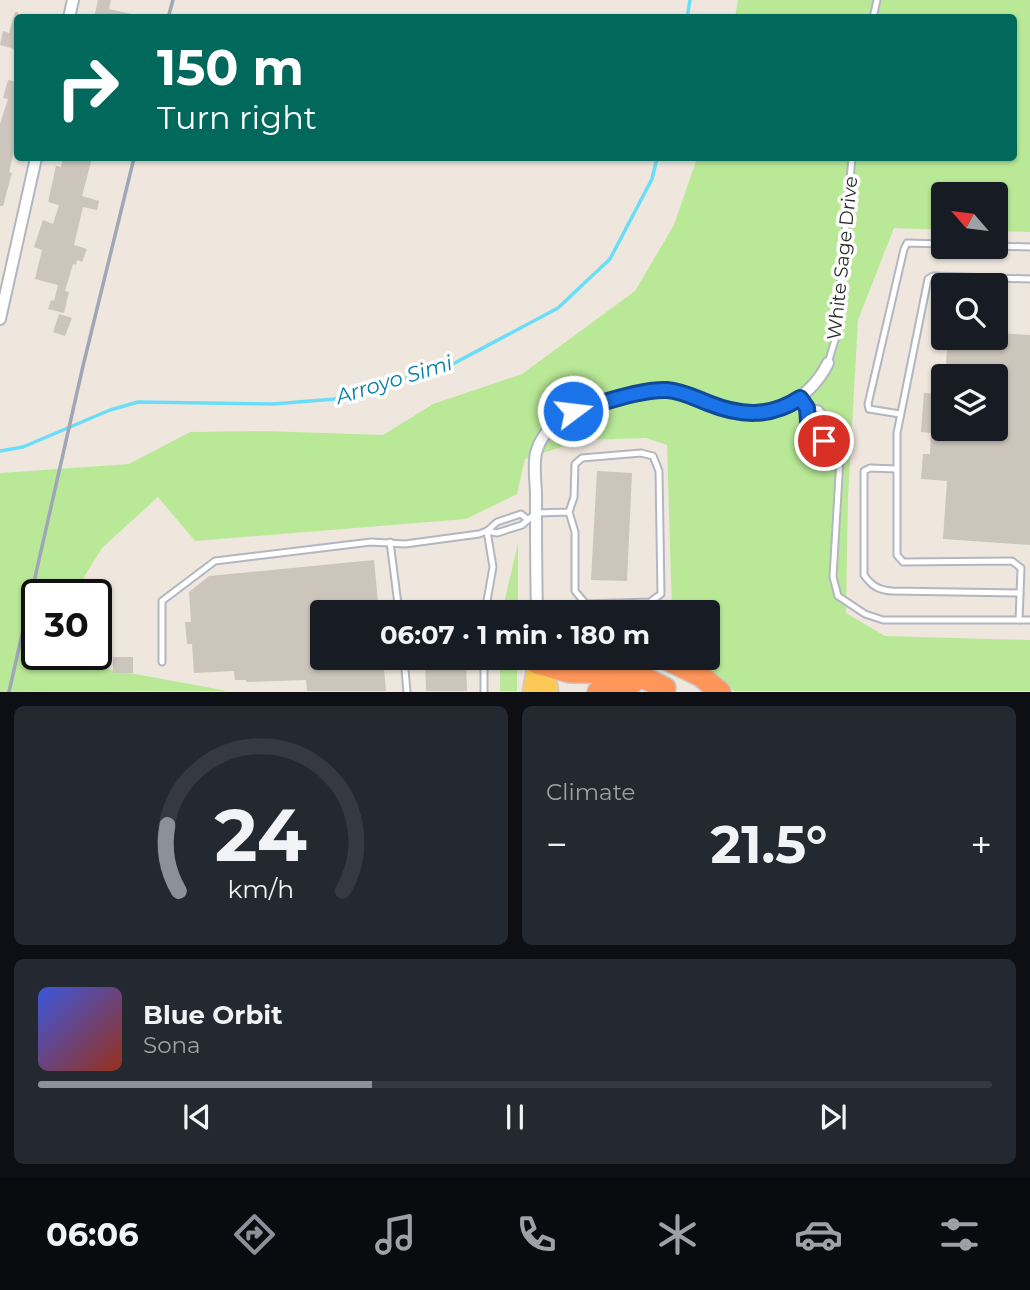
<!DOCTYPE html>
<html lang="en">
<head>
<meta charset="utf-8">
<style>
	body { margin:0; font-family:Montserrat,sans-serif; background:#242831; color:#f1f3f6; height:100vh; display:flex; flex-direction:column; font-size:26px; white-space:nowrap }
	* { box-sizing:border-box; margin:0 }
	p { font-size:23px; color:#9ea1a6 }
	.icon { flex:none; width:38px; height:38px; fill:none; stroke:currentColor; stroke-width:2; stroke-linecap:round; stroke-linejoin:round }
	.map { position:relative; height:692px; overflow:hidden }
	.drawer { display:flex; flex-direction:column; gap:14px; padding:14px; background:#0d0f14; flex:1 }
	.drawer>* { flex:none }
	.banner { position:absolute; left:14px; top:14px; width:1003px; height:147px; border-radius:7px; box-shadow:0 2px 5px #0004; background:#00695c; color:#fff; overflow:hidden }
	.needle { width:46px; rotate:298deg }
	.fabs { position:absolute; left:931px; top:182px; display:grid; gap:14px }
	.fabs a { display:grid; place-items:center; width:77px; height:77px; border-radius:7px; background:#171b24; box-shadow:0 2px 5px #0004; font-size:35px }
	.speed { position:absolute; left:21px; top:579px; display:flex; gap:14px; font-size:35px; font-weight:700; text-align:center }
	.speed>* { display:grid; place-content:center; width:91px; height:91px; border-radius:50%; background:#171b24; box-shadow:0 2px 5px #0004; line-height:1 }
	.speed .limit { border:4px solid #111; border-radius:10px; background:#fff; color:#111 }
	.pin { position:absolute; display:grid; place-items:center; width:60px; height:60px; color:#fff; margin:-30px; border:4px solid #fff; border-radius:50%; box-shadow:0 2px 7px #0007 }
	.me { position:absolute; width:77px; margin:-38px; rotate:75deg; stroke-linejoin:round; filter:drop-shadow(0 0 5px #0008) }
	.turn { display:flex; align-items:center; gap:24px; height:147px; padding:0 28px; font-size:32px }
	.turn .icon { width:91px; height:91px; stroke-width:2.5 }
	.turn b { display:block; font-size:49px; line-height:60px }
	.big { font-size:52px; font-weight:700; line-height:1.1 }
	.drawer .card { flex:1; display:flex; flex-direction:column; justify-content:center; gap:10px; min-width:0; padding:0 24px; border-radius:10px; background:#242831 }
	.drawer .dial { align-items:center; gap:0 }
	.dial svg { height:182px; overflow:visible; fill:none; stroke:#363941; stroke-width:7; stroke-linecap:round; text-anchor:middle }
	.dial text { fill:#f1f3f6; stroke:none }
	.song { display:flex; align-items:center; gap:21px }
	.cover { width:84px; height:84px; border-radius:10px; background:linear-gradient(135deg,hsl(230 70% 55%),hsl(10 70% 35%)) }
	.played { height:7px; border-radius:4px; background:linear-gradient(90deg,#8c9099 35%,#363941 35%) }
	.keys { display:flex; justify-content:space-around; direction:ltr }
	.heat { display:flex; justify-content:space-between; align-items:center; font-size:38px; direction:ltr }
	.drawer .tiles { flex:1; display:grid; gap:14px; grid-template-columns:1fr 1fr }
	.card:last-child { grid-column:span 2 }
	.trip { position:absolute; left:310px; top:600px; width:410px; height:70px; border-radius:7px; background:#171b24; box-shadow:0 2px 5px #0004; font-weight:700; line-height:70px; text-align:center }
	.tab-bar { display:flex; height:112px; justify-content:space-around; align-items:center; background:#090b0e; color:#9ea1a6 }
	.tab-bar .icon { width:49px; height:49px }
	.tab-bar .selected { color:#8c9099 }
	.tab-bar b { font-size:32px; color:#f1f3f6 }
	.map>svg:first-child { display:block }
</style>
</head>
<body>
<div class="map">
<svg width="1030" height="692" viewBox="0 0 1030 692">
	<rect width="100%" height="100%" fill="#efe7de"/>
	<g fill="#b9e997">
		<path d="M 738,0 L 1030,0 L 1030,232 L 996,231 L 996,194 L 943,194 L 943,230 L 894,228 L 858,320 L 848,498 L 846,613 L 885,636 L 1030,640 L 1030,691 L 734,691 L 693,658 L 707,658 L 707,612 L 672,612 L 667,445 L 646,438 L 582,440 L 525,459 L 517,494 L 466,519 L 195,541 L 158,497 L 102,548 L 84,577 L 83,595 L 37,595 L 37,654 L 85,655 L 97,667 L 228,691 L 0,692 L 0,473 L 129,464 L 190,432 L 265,431 L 383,435 L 433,404 L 522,374 L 635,291 L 674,225 L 697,158 L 1013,158 L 1013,18 L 735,17 Z"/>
		<path d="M 518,543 L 518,612 L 502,612 Z"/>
		<rect x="500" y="658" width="17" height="33"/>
	</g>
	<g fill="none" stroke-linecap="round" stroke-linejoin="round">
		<g stroke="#6addf8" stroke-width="3.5">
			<path d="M 687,18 L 690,0"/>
			<path d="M 0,451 L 23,447 L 110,410 L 138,402 L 273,404 L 335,399 L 451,365 L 558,308 L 610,259 L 652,179 L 657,158"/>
		</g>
	</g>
	<g fill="#cbc5bc">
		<path d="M 98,0 L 111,0 L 109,9 L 132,14 L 131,18 L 94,18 Z"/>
		<path d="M 15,12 L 18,12 L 18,50 L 0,45 L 3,31 L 9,33 Z"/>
		<path d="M 8,80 L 18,82 L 18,152 L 14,151 L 9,172 L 12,173 L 3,206 L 0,206 L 0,124 L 8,99 L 3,98 Z"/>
		<path d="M 63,158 L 92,158 L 82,196 L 99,201 L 97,210 L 83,207 L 74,245 L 87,249 L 82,262 L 77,260 L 76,265 L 73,264 L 65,291 L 69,292 L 64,313 L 48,309 L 51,300 L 54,301 L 58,285 L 35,279 L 42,250 L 34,247 L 43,220 L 53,224 L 59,205 L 48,202 L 56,166 L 61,167 Z"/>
		<path d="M 59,314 L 72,318 L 65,336 L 53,332 Z"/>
		<path d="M 996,333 L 1030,335 L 1030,545 L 943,539 L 947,481 L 921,479 L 923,454 L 930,454 L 931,433 L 921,432 L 924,393 L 943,394 L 943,429 L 996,429 L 996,376 L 945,376 L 948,338 L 996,338 Z"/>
		<path d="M 597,471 L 632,473 L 627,581 L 591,580 Z"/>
		<path d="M 374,560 L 379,612 L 322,612 L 322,658 L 383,658 L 386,691 L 307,691 L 306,680 L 246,682 L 246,680 L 235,680 L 234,671 L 194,673 L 192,644 L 187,644 L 185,622 L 191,622 L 189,592 L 209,576 Z"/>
		<rect x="113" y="657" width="20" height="16"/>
		<path d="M 458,658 L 458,661 L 466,661 L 467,691 L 426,691 L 425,659 Z"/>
	</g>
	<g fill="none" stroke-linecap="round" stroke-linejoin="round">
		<g stroke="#b2b6c1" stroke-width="9">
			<g id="lane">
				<path d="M 873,18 L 877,0"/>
				<path d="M 996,246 L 1030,247"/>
				<path d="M 828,363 L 835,340 L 852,158"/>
				<path d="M 800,398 C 812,416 808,438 835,444"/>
				<path d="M 807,408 L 819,409 L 838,432 L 835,444 L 840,458 L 833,577 L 838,596 L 865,614 L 883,620 L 1030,620"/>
				<path d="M 900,414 L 869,409 L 868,404 L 904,249 L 907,243 L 943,244"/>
				<path d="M 896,469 L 870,468 L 864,471 L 864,575 C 872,586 878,590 892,591 L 1020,593"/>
				<path d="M 487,531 L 497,533 L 522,525 L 536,513 L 569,512 L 574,497 L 575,464 L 582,458 L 641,453 L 653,456 L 659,471 L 661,594 L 650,602 L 586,604 L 575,591 L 575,532 L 569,512"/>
				<path d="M 390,542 L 399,612"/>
				<path d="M 485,612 L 493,567 L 487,531"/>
				<path d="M 1019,620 L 1021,568 L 1012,561 L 903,562 L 897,555 L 897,433 L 928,279 L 933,276 L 1030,279"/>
				<path d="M 404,658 L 407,692"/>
				<path d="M 484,658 L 484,692"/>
				<path d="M 162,662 L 162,601 L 215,561 L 371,542 L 405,544 L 479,534 L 487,531 L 497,522 L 521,514 L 527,519"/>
			</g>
		</g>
		<g stroke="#b2b6c1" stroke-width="14">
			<g id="street">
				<path d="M 69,18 L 73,0"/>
				<path d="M 0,319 L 36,158"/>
				<path d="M 537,612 C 536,574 536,535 536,496 C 536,483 533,466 536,453 C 539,440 552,422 564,416 C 583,405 651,388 672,391 C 690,393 705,403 722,408 C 765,423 808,403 828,363"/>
			</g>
		</g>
		<g stroke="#c8c8c8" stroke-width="21">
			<g id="primary">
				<path d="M 537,663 L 548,685 L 549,692"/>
				<path d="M 532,692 L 537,663"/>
			</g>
		</g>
		<g stroke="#c8c8c8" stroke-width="24">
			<g id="highway">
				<path d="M 664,658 L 701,676 L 720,692"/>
				<path d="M 537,663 L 570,672 L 634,673 L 665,688"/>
				<path d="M 598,692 L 609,685 L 633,682"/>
			</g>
		</g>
		<use href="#lane" stroke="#fff" stroke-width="5"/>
		<use href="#street" stroke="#fff" stroke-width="10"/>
		<use href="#primary" stroke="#fcc957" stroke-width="18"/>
		<use href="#highway" stroke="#ff9559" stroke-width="21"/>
		<g stroke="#a0a5b8" stroke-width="3.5">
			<path d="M 168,18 L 173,0"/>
			<path d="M 9,692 L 83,366 L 134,158"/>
		</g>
	</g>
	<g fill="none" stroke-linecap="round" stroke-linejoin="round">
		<g stroke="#114b97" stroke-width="18">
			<path id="route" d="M 573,411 C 601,404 639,389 667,390 C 682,391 695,398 708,403 C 740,416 770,418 800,398 L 807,408 L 808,421 L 824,441"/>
		</g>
		<use href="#route" stroke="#1a73e8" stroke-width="12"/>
	</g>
	<g text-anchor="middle" stroke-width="7" stroke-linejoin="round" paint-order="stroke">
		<g font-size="19" fill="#2d2d2d" stroke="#fff">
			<text transform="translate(842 258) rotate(-84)" y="7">White Sage Drive</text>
		</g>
		<g font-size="21" font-style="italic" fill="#037daa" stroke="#fff">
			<text transform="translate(394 380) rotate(-17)" y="7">Arroyo Simi</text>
		</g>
	</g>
</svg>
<div class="fabs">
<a><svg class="needle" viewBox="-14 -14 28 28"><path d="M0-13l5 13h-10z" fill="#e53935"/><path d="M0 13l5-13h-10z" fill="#9ea1a6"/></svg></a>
<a><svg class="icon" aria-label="search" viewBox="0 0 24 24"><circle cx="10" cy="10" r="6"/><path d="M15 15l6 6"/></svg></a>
<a><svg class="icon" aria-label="layers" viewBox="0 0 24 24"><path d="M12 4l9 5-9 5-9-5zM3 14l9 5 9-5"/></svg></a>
</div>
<div class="speed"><div class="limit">30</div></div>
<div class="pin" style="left:824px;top:441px;background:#d93025"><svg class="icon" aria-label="arrive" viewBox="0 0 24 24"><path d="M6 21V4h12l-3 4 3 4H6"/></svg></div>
<svg class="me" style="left:573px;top:411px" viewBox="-20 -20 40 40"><circle r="17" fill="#1a73e8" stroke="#fff" stroke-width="3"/><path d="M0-11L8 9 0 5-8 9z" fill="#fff"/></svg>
<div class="trip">06:07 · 1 min · 180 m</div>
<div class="banner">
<div class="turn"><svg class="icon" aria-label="right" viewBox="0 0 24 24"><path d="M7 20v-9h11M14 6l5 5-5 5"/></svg><div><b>150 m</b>Turn right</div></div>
</div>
</div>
<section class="drawer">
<div class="tiles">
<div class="card dial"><svg viewBox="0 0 100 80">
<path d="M14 69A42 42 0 1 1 86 69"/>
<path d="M14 69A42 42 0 0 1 9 40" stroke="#8c9099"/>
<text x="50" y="56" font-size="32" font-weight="700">24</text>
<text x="50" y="72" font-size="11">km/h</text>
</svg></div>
<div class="card"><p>Climate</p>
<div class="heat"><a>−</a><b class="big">21.5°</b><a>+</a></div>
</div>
<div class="card">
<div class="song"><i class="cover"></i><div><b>Blue Orbit</b><p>Sona</p></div></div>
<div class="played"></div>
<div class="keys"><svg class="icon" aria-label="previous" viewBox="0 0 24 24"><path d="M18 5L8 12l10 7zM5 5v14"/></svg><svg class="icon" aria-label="pause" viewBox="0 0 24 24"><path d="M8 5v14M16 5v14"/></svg><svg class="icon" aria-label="next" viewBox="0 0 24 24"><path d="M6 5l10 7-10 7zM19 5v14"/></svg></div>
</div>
</div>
</section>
<nav class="tab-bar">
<b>06:06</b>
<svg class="icon selected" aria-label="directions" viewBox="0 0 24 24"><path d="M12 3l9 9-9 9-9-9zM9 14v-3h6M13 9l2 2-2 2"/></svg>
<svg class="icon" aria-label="music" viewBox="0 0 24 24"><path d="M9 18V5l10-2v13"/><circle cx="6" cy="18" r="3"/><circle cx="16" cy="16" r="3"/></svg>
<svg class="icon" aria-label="phone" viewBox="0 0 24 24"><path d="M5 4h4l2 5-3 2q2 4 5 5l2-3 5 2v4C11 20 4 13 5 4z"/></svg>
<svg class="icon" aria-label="climate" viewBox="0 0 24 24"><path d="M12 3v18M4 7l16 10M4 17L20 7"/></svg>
<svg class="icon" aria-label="car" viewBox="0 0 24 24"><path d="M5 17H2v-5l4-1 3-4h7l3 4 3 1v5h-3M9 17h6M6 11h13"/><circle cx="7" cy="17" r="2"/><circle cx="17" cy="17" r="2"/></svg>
<svg class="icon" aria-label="filters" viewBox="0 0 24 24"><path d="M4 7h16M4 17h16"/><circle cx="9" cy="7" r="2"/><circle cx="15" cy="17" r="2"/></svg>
</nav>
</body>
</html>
